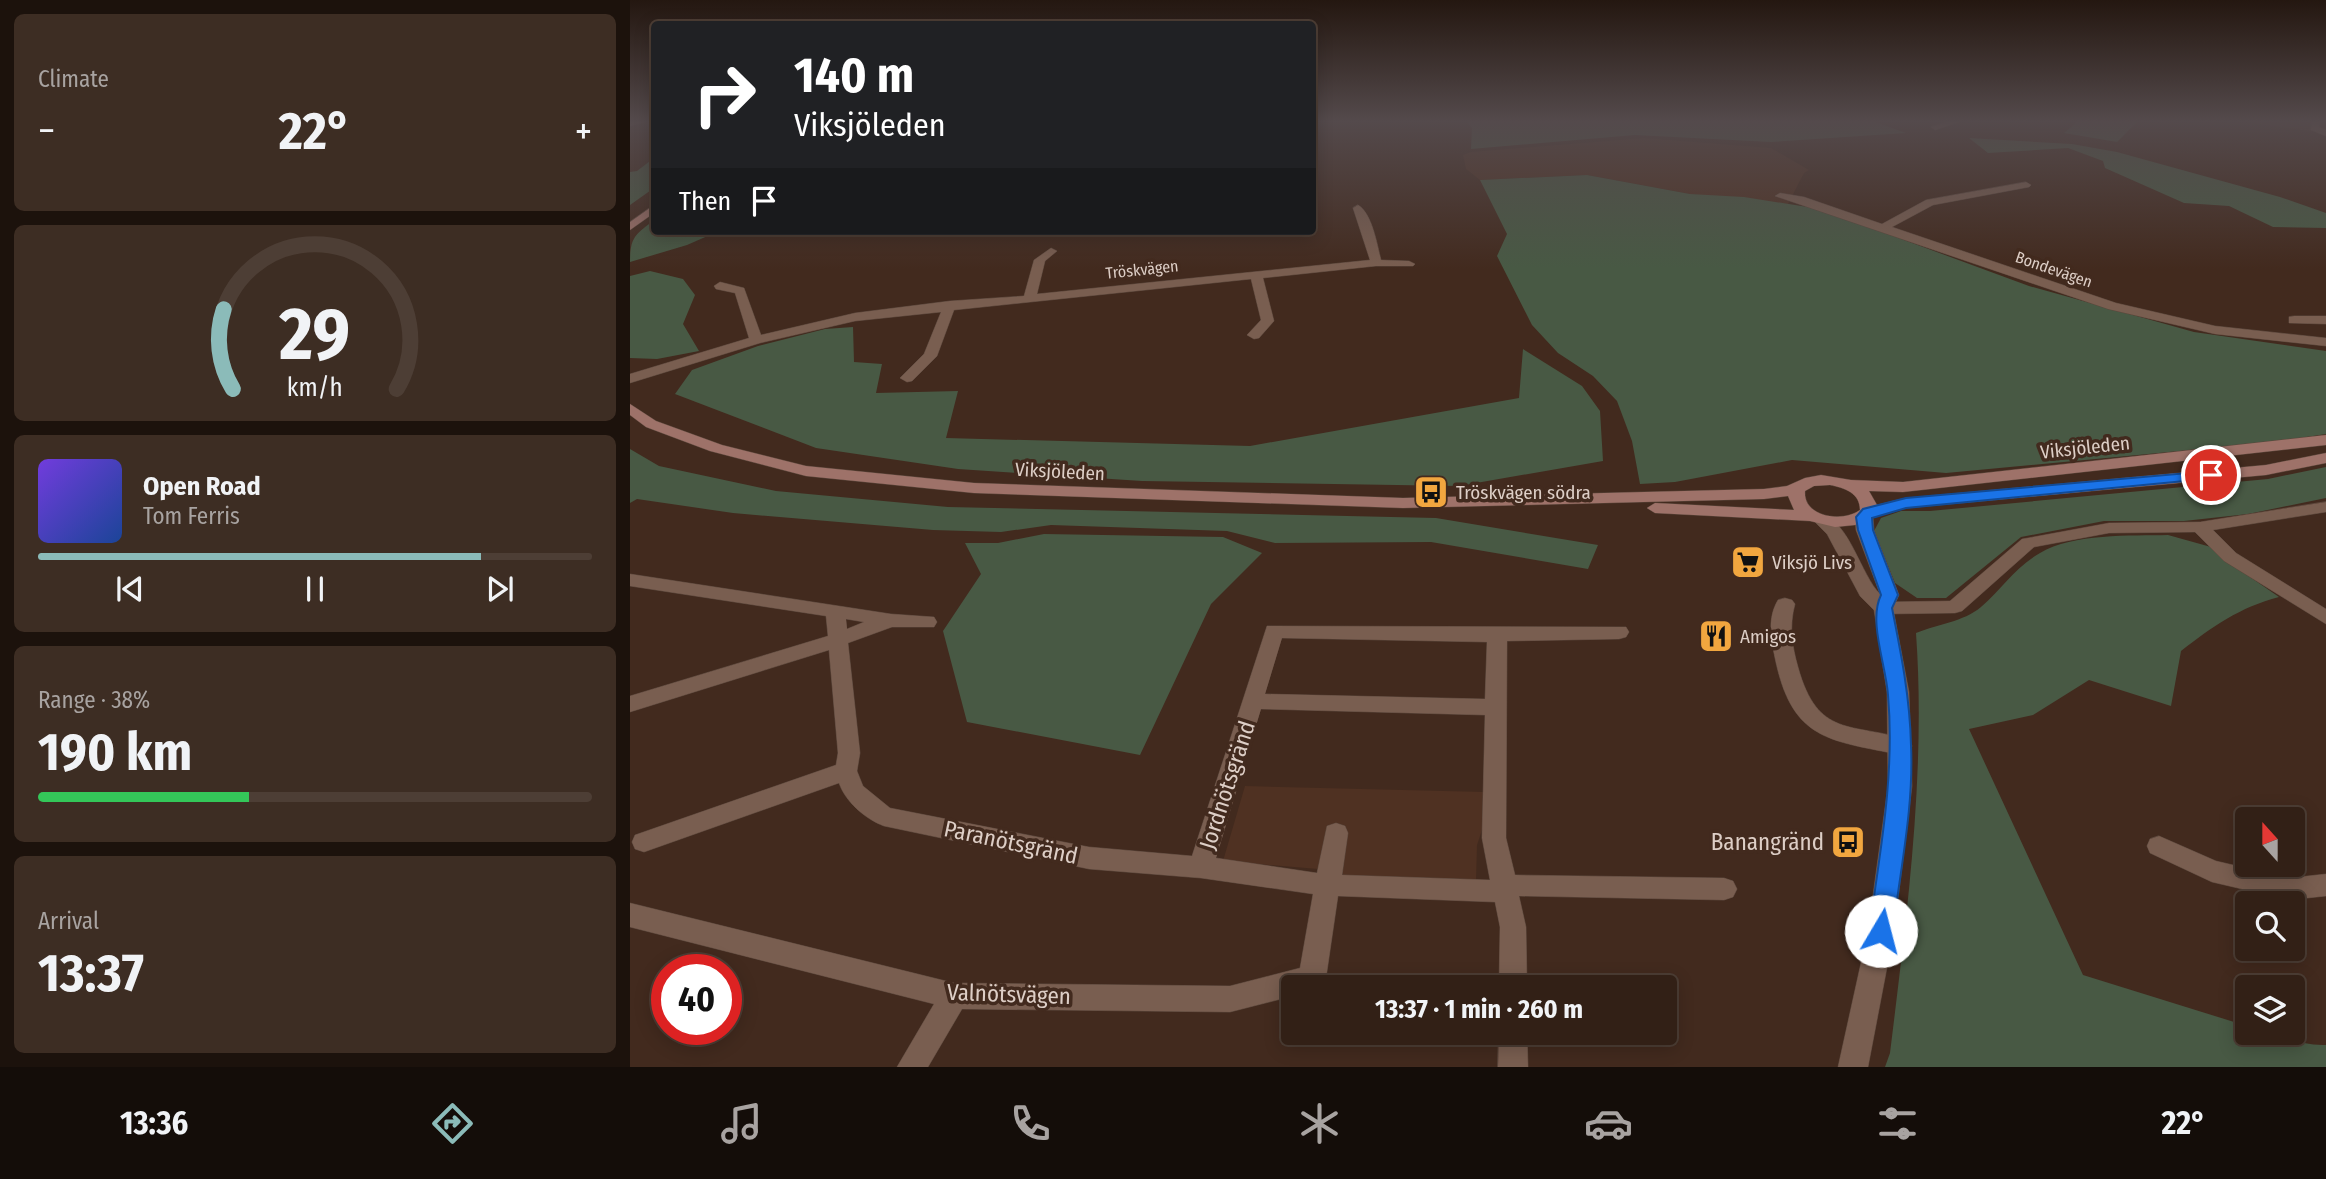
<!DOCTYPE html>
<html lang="en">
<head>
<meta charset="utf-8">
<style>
	body { margin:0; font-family:"Fira Sans Condensed",sans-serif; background:#3d2d23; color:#f1f3f6; height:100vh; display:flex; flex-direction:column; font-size:26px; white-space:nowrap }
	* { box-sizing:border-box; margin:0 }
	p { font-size:23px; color:#a8a3a1 }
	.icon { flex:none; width:38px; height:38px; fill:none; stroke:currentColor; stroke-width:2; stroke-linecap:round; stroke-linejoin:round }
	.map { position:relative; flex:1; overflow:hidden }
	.drawer { display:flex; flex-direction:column; gap:14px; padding:14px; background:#1c120c; width:630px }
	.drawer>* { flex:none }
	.guide { position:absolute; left:21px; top:21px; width:665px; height:214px; border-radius:7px; box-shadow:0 4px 18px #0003,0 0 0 2px #4d3e35; background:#202124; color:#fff; overflow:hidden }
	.needle { width:46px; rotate:339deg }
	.fabs { position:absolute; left:1605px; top:807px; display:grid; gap:14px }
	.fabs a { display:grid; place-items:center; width:70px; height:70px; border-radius:7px; background:#322016; box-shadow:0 4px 18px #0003,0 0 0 2px #4d3e35; font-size:35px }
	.speed { position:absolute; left:21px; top:954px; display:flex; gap:14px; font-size:35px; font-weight:700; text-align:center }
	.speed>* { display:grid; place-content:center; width:91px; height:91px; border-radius:50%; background:#322016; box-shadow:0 4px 18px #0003,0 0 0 2px #4d3e35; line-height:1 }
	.speed .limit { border:10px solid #d22; background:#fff; color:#111 }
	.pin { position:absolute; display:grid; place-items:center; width:60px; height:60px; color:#fff; margin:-30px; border:4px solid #fff; border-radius:50%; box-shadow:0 2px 7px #0007 }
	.me { position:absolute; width:77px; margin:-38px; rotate:8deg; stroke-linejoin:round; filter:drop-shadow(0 0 5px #0008) }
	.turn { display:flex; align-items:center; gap:24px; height:147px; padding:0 28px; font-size:32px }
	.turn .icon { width:91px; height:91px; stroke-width:2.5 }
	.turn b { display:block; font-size:49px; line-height:60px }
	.then { display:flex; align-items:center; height:66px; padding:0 28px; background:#0003; gap:14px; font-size:26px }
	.big { font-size:52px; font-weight:700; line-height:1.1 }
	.drawer .tile { flex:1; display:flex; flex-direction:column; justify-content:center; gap:10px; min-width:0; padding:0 24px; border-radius:10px; background:#3d2d23 }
	.drawer .dial { align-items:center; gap:0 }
	.dial svg { height:182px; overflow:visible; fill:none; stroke:#4d3e35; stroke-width:7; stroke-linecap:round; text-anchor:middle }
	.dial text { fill:#f1f3f6; stroke:none }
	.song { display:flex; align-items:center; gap:21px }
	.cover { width:84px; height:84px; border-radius:10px; background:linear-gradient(135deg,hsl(260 70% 55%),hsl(220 70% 35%)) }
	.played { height:7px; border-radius:4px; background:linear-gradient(90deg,#8bbbb9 80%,#4d3e35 80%) }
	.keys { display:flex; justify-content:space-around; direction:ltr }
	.heat { display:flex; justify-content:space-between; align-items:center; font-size:38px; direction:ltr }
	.charge { height:10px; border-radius:5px; background:linear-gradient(90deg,#34c759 38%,#4d3e35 0) }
	.trip { position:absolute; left:651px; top:975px; width:396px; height:70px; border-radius:7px; background:#322016; box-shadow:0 4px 18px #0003,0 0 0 2px #4d3e35; font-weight:700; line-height:70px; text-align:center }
	.dock { display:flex; height:112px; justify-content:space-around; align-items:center; background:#140d09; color:#a8a3a1 }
	.dock .icon { width:49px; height:49px }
	.dock .on { color:#8bbbb9 }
	.dock b { font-size:32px; color:#f1f3f6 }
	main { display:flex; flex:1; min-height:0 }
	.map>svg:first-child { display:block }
</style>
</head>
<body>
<main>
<section class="drawer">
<div class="tile"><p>Climate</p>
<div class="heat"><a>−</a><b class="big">22°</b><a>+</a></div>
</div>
<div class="tile dial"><svg viewBox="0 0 100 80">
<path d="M14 69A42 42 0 1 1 86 69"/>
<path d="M14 69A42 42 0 0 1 10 34" stroke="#8bbbb9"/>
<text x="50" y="56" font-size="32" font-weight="700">29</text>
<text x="50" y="72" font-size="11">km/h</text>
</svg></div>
<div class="tile">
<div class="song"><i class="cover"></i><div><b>Open Road</b><p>Tom Ferris</p></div></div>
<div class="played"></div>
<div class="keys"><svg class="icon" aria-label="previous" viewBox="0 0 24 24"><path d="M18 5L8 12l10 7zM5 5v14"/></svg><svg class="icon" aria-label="pause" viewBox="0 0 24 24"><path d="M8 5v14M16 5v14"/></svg><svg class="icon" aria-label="next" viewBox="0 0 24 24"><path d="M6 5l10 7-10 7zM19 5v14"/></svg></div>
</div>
<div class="tile"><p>Range · 38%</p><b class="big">190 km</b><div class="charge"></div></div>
<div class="tile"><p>Arrival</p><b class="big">13:37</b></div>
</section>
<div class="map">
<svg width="1696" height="1067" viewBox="0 0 1696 1067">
	<rect width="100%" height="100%" fill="#422a1e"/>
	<g fill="#4f3122">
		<path d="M 1601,120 L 1696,120 L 1696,128 L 1693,133 Z"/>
		<path d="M 1014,138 L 1141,148 L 1179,170 L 1174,173 L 1158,204 L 1060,194 L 957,175 L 850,180 L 836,169 L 833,155 L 841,152 Z"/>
		<path d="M 615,786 L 855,792 L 854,824 L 847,845 L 846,881 L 709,876 L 688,869 L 593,861 Z"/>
	</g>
	<g fill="#485944">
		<path d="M 835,120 L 850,120 L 853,122 L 890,120 L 1240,120 L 1276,133 L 1141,142 L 1005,135 L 841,149 L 842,128 Z"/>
		<path d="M 1449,120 L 1509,120 L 1487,142 L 1434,133 Z"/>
		<path d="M 1339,138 L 1442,144 L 1487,152 L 1650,197 L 1696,213 L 1696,228 L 1643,227 L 1599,206 L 1554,203 L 1475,168 L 1473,161 L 1438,148 L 1358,153 Z"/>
		<path d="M 24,158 L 24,188 L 0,205 L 0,172 L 7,171 Z"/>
		<path d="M 957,175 L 1060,194 L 1114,197 L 1190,209 L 1399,286 L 1564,332 L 1696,351 L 1696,434 L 1645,442 L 1316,473 L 1162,460 L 1045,482 L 1010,484 L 1002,441 L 987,401 L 963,376 L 928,353 L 902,325 L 867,256 L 877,234 L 850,180 Z"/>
		<path d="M 24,220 L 24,231 L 89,231 L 57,245 L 0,262 C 0,237 5,235 24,220 Z"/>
		<path d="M 20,271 L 53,279 L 65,295 L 53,324 L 69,351 L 27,359 L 0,358 L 0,276 Z"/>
		<path d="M 223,327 L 224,362 L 252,364 L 246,393 L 328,391 L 316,438 L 620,446 L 889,398 L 893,349 L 952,386 L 970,411 L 973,461 L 829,486 L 512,481 L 328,469 L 186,448 L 45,394 L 62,370 L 128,346 L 195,329 Z"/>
		<path d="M 0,449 L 29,466 L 146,491 L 318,507 L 806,518 L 968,545 L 958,569 L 801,542 L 645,543 L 597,531 L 421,525 L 371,532 L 303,530 L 103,513 L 7,499 L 0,503 Z"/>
		<path d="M 1696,467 L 1696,498 L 1618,514 L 1554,521 L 1474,521 L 1391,537 L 1316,598 L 1287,598 L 1265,583 L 1244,531 L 1251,518 L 1271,511 L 1300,511 L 1638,479 Z"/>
		<path d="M 414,534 L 593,537 L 632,553 L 581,604 L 510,755 L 337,722 L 313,631 L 351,574 L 335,543 L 368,543 Z"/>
		<path d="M 1538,535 L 1581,547 L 1594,559 L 1649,597 C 1610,607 1582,627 1551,651 L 1541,706 L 1459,680 L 1403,715 L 1339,729 L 1453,975 L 1617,1026 L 1617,1032 C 1645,1033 1668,1046 1696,1045 L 1696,1067 L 1255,1067 L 1260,1053 C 1277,914 1296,773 1286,633 C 1308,624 1333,622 1351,607 C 1372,589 1384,568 1410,553 C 1443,533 1501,536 1538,535 Z"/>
	</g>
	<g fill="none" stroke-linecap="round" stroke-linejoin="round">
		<g stroke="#5b473c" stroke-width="1">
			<g id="minor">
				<path d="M 0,120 L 15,122 L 0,126 Z"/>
				<path d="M 1323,120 L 1335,120 L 1305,130 L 1301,127 Z"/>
				<path d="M 1682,120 L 1690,120 L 1689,127 L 1696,130 L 1696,136 L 1681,130 Z"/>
				<path d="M 1396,182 L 1401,185 L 1399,187 L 1303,205 L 1262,227 L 1486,303 L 1585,326 L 1696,338 L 1696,346 L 1585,334 L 1478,309 L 1145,196 L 1150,193 L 1174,197 L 1252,224 L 1296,200 Z"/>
				<path d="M 728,205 C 742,213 747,244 751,260 L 779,261 L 785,264 L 783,266 L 746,266 L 633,278 L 644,321 L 629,338 L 624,339 L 617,335 L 631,320 L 621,279 L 324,310 L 307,356 L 282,381 L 277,382 L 270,378 L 294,354 L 311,312 L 225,321 L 130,343 L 0,383 L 0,374 L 119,338 L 105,293 L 86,289 L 84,286 L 90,282 L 114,288 L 131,335 L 225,313 L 320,301 L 394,296 L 404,260 L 421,248 L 427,251 L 415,261 L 407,294 L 740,260 L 723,208 Z"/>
				<path d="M 1664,316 L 1696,316 L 1696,324 L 1659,323 L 1659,317 Z"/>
				<path d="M 1696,502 L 1696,512 L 1583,530 L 1606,553 L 1696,609 L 1696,624 L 1594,561 L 1565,532 L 1479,533 L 1404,547 L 1332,611 L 1325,613 L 1253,614 L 1246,612 L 1243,608 L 1246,604 L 1253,602 L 1320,601 L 1392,539 L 1398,538 L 1479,523 L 1570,522 Z"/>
				<path d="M 0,574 L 261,614 L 304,617 L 307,622 L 304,627 L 262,627 L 218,643 L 230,753 L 227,771 L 233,786 L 260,808 L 459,847 L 562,856 L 637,626 L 996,627 L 999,632 L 996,637 L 989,639 L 877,641 L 876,838 L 885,875 L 1094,878 L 1103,881 L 1107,889 L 1103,897 L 1094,900 L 889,896 L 896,927 L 897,987 L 869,987 L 870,927 L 865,902 L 708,896 L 696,978 L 692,987 L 663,987 L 663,996 L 600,1012 L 332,1009 L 298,1067 L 267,1067 L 304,1004 L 0,927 L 0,903 L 324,983 L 600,986 L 670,968 L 683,894 L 571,878 L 459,869 L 254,826 C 235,819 215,801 209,783 L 14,852 L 5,849 L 2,842 L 5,835 L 206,765 L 208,753 L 199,650 L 0,712 L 0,696 L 198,636 L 196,616 L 0,586 ZM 216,619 L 234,622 L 217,629 ZM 652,638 L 857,642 L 855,699 L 635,694 ZM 631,709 L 855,715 L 852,838 L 860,880 L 712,875 L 718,833 L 715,826 L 706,823 L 697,826 L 687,873 L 586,858 Z"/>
				<path d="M 1155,598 L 1162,600 L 1165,604 C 1159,626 1162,646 1168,667 C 1188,739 1221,722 1279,740 L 1282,746 L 1279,752 L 1271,755 C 1199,740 1162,741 1145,658 C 1141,639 1137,618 1148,600 Z"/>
				<path d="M 1529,836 L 1586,861 L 1659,878 L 1696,874 L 1696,896 L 1659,900 L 1582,882 L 1520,853 L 1517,846 L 1520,839 Z"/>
				<path d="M 869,1032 L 897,1032 L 898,1067 L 868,1067 Z"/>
			</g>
		</g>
		<g stroke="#5b473c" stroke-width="1">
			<path id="tertiary" d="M 1234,512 L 1243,517 L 1244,530 L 1269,595 L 1263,608 L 1279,692 L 1282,786 L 1264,931 L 1238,1067 L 1208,1067 L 1238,931 L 1258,786 L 1257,692 L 1244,610 L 1230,596 L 1197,534 L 1183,520 L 1192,515 C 1219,521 1231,575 1250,594 L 1226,530 L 1225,517 Z"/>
		</g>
		<g stroke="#5b473c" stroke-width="1">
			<g id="secondary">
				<path d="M 24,205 L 24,213 L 0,230 L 0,222 Z"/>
				<path d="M 0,404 L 26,421 L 92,445 L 176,466 L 344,483 L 773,498 L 1134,489 L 1157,486 L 1175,478 L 1191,475 L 1221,480 L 1273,482 L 1696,435 L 1696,445 L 1273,492 L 1239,491 L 1247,505 L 1276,498 L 1636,465 L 1696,453 L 1696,463 L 1636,475 L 1276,508 L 1245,516 L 1225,525 L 1205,527 L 1180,521 L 1025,513 L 1017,508 L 1025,503 L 1164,510 L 1158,496 L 1134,499 L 773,508 L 344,493 L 176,476 L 80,451 L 16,427 L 0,415 ZM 1200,485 C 1215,488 1230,493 1230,510 C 1212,523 1173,517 1175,491 L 1184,486 Z"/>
			</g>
		</g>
		<use href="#minor" fill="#795e50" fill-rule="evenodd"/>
		<use href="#tertiary" fill="#795e50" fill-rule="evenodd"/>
		<use href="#secondary" fill="#9e7269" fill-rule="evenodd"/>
	</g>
	<linearGradient id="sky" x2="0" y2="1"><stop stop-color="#241710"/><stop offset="0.45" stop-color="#544a4c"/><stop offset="1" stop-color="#544a4c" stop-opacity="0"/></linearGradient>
	<rect width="1696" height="269" fill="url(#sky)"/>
	<path fill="#1a73e8" stroke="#114b97" stroke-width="2" d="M 1581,471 L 1586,472 L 1588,475 L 1586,478 L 1276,508 L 1242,518 L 1243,530 L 1268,595 L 1262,608 C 1271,653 1280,698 1281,745 C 1284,807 1270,870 1263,931 L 1259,939 L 1251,942 L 1242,939 L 1239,931 C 1250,852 1265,775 1258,695 C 1256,665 1238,621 1251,595 L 1228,530 L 1226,517 L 1233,509 L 1276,498 Z"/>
	<defs>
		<g id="bus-square" transform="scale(1.75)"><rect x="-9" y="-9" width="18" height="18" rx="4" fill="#f1a63f" stroke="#422a1e"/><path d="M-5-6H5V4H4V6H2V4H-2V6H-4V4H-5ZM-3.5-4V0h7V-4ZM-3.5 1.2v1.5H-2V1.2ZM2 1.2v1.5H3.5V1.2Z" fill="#111"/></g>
		<g id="supermarket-square" transform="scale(1.75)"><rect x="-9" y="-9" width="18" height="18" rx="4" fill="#f1a63f" stroke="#422a1e"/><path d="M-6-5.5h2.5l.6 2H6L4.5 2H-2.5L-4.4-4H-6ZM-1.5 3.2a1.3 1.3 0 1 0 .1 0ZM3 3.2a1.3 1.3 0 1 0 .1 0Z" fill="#111"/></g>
		<g id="restaurant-square" transform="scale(1.75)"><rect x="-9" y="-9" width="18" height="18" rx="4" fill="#f1a63f" stroke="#422a1e"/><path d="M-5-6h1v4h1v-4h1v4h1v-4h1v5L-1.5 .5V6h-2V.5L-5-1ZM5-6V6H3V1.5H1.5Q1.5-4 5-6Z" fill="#111"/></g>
	</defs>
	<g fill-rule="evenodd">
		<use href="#bus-square" x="801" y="492"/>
		<use href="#supermarket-square" x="1118" y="562"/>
		<use href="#restaurant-square" x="1086" y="636"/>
		<use href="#bus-square" x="1218" y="842"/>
	</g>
	<g text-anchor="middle" stroke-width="7" stroke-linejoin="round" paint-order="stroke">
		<g font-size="16" fill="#ddcec6" stroke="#422a1e">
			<text transform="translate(512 269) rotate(-6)" y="6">Tröskvägen</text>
			<text transform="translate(1424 269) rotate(19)" y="6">Bondevägen</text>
		</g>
		<g font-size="19" fill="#ddcec6" stroke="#422a1e">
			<text transform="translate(1455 447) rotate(-6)" y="7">Viksjöleden</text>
			<text transform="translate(430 471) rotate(3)" y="7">Viksjöleden</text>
		</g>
		<g font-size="19" fill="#ddcec6" stroke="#422a1e" text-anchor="start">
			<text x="826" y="499">Tröskvägen södra</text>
			<text x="1142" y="569">Viksjö Livs</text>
			<text x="1110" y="643">Amigos</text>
		</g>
		<g font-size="23" fill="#ddcec6" stroke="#422a1e">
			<text transform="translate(597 785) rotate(-72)" y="8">Jordnötsgränd</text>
			<text transform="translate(381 842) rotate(12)" y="8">Paranötsgränd</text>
			<text transform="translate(379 994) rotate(2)" y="8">Valnötsvägen</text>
		</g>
		<g font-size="23" fill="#ddcec6" stroke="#422a1e" text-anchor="end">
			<text x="1194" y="850">Banangränd</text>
		</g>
	</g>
</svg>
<div class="fabs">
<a><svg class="needle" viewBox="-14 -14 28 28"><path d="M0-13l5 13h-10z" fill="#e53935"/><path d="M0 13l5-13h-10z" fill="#a8a3a1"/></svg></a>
<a><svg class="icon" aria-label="search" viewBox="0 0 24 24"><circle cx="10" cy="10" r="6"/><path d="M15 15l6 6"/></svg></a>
<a><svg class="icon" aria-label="layers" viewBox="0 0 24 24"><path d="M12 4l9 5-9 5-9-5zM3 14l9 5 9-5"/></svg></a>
</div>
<div class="speed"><div class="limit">40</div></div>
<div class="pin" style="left:1581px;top:475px;background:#d93025"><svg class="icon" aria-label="arrive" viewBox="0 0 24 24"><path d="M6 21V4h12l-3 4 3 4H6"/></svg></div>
<svg class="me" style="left:1251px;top:931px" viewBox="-20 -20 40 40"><circle r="19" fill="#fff"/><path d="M0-13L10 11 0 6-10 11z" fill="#1a73e8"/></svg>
<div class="trip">13:37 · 1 min · 260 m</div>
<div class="guide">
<div class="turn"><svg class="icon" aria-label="right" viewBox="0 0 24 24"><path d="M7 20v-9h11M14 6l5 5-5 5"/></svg><div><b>140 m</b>Viksjöleden</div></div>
<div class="then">Then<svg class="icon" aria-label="arrive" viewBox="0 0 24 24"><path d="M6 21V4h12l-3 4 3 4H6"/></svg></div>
</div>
</div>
</main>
<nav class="dock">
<b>13:36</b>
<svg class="icon on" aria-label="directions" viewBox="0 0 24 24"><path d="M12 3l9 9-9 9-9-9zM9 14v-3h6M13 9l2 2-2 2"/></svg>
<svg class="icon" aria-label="music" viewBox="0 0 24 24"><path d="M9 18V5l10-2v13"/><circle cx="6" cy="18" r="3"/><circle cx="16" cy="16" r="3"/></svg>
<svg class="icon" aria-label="phone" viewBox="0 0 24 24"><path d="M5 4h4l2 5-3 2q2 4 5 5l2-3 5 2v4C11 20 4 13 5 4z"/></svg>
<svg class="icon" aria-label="climate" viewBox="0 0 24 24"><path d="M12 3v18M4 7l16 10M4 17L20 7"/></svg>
<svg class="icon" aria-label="car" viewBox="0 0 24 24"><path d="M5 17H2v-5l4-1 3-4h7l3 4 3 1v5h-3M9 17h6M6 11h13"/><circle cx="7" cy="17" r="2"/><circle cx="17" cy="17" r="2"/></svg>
<svg class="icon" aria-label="filters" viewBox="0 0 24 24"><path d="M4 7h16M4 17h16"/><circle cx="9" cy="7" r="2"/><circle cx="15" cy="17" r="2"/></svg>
<b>22°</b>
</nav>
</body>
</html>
